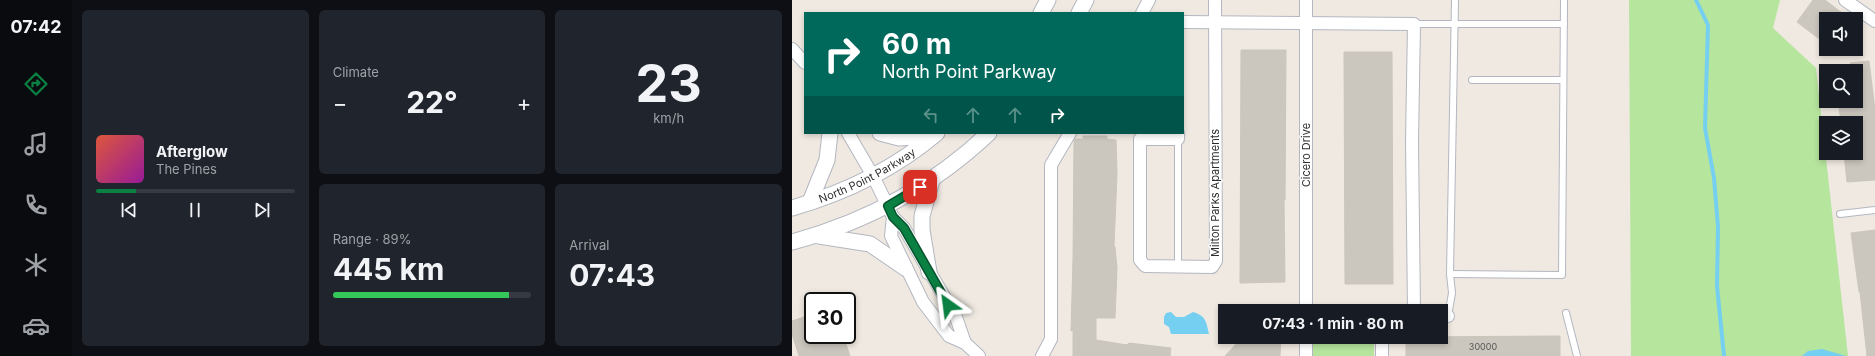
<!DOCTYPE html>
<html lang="en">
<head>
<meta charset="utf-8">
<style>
	body { margin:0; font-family:Inter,sans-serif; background:#20242c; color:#f1f3f6; height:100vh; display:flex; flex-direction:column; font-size:15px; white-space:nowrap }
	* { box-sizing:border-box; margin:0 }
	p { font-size:13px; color:#9ea1a6 }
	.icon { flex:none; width:22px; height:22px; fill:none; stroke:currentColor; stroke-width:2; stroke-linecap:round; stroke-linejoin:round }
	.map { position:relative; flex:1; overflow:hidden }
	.drawer { display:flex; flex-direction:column; gap:10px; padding:10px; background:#0d0f14; width:720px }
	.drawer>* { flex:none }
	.top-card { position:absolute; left:12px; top:12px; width:380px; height:122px; border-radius:0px; box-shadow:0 2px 6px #0003; background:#00695c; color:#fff; overflow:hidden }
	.controls { position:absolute; left:1027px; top:12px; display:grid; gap:8px }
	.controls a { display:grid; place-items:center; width:44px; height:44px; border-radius:0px; background:#171b24; box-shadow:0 2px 6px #0003; font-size:20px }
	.speed { position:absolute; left:12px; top:292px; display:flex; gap:8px; font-size:20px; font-weight:700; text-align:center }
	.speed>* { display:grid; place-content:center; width:52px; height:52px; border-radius:50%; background:#171b24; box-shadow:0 2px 6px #0003; line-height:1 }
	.speed .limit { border:2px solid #111; border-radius:6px; background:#fff; color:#111 }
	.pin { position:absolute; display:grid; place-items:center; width:34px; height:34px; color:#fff; margin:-17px; border-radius:8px; box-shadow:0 2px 6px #0006 }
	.me { position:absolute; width:44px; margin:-22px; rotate:329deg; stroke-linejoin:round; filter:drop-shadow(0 0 3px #0008) }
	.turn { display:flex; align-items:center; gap:14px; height:84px; padding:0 12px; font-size:18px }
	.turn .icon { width:52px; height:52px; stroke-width:2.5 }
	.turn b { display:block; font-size:28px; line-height:34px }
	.lanes { display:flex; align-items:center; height:38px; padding:0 12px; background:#0003; justify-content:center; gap:20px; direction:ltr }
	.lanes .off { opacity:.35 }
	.big { font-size:30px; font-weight:700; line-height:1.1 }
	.drawer .widget { flex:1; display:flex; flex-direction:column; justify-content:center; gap:6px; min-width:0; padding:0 14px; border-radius:6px; background:#20242c }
	.drawer .dial { align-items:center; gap:0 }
	.dial b { font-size:52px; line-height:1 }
	.song { display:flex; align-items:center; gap:12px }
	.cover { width:48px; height:48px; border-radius:6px; background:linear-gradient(135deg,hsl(10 70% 55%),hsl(300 70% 35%)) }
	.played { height:4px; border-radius:2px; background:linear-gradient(90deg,#0b8043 20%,#363941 20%) }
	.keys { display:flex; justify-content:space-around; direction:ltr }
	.heat { display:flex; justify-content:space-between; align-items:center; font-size:22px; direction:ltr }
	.charge { height:6px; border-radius:3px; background:linear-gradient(90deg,#34c759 89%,#363941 0) }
	.drawer .tiles { flex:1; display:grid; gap:10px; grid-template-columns:repeat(3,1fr) }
	.widget:first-child { grid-row:span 2 }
	.trip { position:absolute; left:426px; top:304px; width:230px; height:40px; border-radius:0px; background:#171b24; box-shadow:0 2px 6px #0003; font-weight:700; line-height:40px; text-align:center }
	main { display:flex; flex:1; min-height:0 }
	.tab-bar { display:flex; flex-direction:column; width:72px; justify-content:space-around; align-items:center; background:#090b0e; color:#9ea1a6 }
	.tab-bar .icon { width:28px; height:28px }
	.tab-bar .selected { color:#0b8043 }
	.tab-bar b { font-size:18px; color:#f1f3f6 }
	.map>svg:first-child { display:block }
</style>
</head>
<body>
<main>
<nav class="tab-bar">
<b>07:42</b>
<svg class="icon selected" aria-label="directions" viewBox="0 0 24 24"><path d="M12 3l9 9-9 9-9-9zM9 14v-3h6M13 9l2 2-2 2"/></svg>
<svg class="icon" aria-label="music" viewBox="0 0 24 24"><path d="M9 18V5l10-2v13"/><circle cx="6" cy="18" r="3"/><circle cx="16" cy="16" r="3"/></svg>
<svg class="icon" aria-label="phone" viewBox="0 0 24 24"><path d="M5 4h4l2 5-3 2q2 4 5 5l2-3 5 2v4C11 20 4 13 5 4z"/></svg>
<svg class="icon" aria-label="climate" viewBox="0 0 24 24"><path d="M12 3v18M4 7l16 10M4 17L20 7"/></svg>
<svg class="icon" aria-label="car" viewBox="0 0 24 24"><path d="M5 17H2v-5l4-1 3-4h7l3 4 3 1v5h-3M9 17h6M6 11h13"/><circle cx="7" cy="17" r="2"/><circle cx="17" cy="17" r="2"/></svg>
</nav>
<section class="drawer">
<div class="tiles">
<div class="widget">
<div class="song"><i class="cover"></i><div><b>Afterglow</b><p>The Pines</p></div></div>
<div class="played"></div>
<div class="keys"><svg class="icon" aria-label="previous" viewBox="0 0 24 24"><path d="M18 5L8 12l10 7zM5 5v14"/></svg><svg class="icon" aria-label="pause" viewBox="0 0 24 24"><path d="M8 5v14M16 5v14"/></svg><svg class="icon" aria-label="next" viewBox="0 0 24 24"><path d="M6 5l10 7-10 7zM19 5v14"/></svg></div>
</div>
<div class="widget"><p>Climate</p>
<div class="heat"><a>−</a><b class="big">22°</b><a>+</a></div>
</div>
<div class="widget dial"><b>23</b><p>km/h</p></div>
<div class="widget"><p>Range · 89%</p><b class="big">445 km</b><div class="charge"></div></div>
<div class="widget"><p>Arrival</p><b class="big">07:43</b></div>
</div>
</section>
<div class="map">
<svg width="1083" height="356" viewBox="0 0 1083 356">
	<rect width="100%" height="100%" fill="#efe9e1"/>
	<g fill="#b6e59e">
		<path d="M 837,0 L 988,0 L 981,28 L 1024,68 L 1056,356 L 839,356 Z"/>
		<rect x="520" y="337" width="62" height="19"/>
	</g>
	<g fill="#75cff0">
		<path d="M 379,312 L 384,317 L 392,317 L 401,312 C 414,316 414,321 417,334 L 379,334 L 377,327 L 372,324 L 372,317 L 374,313 Z"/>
		<path d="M 1030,349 L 1054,356 L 1010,356 L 1016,351 Z"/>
	</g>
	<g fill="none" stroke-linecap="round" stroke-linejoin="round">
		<path stroke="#75cff0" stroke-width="4" d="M 904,0 L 916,25 L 913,128 L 922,178 L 926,227 L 925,286 L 932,356"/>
	</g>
	<g fill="#cbc7bf" stroke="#cbc5ba">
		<path d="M 1021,0 L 1033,0 L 1058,19 L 1034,19 L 1034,44 L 1005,22 Z"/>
		<path d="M 449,50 L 494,50 L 493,200 L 492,200 L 493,282 L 448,283 Z"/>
		<path d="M 552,52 L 600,52 L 601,284 L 553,284 Z"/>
		<path d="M 1077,61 L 1083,110 L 1083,180 L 1055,182 L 1052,153 L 1064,153 L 1064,120 L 1049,121 L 1046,101 L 1064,101 L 1064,66 L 1058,63 Z"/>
		<path d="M 291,136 L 315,136 L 315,139 L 324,140 L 325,173 L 322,246 L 323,247 L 325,268 L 323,318 L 304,318 L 304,340 L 335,345 L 337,343 L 379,348 L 378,356 L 281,356 L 281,330 L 279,331 L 281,259 L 282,142 L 283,139 L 291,139 Z"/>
		<path d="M 1083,230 L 1083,356 L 1075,356 L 1068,292 L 1067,292 L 1059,233 Z"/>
		<path d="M 21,314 L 21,335 L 51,335 L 58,356 L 7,356 L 0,334 L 0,321 Z"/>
		<path d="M 768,336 L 768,356 L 614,356 L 614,337 Z"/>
		<path d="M 445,337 L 489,337 L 488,356 L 433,356 L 445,343 Z"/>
	</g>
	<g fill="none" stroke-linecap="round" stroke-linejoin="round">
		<g stroke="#b4b7c1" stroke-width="8">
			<g id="service">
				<path d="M 622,24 L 772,24"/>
				<path d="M 680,80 L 771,80"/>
				<path d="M 1048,214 L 1083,210"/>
				<path d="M 386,266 L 386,139"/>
				<path d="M 658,274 L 770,275 L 772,0"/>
				<path d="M 774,313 L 785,356"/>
				<path d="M 656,316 L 660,293 L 658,274 L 663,0"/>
			</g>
		</g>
		<g stroke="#b4b7c1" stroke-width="14">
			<g id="minor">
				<path d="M 514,0 L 514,311"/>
				<path d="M 1053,0 L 1083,21"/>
				<path d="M 350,13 L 357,0"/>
				<path d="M 391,22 L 622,24 L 620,142 L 622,311"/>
				<path d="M 0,49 L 13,63"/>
				<path d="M 56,133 L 81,176 L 101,217 L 112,228 L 164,317 L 173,343"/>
				<path d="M 386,133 L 386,139 L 348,139 L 348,260 L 353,266 L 420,267 L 424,261 L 423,0"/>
				<path d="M 101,217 L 99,236 L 131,302 L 157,336 L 173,343 L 187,356"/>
				<path d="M 649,316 L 656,316"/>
				<path d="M 514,337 L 514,356"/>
				<path d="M 590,337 L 590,356"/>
				<path d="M 250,356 L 259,339 L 259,165 L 278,133"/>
			</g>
		</g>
		<g stroke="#b4b7c1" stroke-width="17">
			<g id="tertiary">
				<path d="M 249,13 L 256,0"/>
				<path d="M 287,13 L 294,0"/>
				<path d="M 88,133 L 107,138 L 141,136"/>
				<path d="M 18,202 L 35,160 L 38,133"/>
				<path id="s1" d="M 0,208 C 52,193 104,168 145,133"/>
				<path d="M 27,236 L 78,244 L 113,268"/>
				<path d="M 0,242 C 74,222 141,186 197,133"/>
				<path d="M 137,272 L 130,230 L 130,216 L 140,180"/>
			</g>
		</g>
		<use href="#service" stroke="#fff" stroke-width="6"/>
		<use href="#minor" stroke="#fff" stroke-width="12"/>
		<use href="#tertiary" stroke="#fff" stroke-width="15"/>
	</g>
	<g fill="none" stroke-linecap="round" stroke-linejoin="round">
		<g stroke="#07532c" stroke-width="10">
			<path id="route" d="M 128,187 L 96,206 L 101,217 L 112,228 L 156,305"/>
		</g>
		<use href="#route" stroke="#0b8043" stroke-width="7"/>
	</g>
	<g text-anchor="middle" stroke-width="3" stroke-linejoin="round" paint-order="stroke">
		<g font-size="9" fill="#555452">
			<text x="691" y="350">30000</text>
		</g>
		<g font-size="11" fill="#2e2e2e" stroke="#fff">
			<text transform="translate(514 155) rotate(-90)" y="4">Cicero Drive</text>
			<text dy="4" stroke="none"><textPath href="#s1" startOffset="82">North Point Parkway</textPath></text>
			<text transform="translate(423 193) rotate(-90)" y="4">Milton Parks Apartments</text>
		</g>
	</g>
</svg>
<div class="controls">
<a><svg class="icon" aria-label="sound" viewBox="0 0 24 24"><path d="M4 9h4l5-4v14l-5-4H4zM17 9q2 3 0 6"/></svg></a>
<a><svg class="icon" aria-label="search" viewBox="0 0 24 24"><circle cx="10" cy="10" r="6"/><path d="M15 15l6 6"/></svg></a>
<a><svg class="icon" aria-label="layers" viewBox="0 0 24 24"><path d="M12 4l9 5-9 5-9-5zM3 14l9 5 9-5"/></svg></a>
</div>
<div class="speed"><div class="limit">30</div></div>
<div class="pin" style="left:128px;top:187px;background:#d93025"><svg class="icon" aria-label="arrive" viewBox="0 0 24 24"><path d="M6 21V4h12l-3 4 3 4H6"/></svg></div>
<svg class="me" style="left:156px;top:305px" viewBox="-20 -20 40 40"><path d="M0-17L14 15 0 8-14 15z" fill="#0b8043" stroke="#fff" stroke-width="4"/></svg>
<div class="trip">07:43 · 1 min · 80 m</div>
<div class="top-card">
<div class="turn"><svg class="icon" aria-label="right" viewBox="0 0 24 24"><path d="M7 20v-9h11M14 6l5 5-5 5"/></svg><div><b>60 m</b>North Point Parkway</div></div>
<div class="lanes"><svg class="icon off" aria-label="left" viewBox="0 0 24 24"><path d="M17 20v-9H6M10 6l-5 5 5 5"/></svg><svg class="icon off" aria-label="ahead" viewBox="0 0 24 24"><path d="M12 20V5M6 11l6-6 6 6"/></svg><svg class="icon off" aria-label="ahead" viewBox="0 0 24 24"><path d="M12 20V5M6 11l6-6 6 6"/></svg><svg class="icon" aria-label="right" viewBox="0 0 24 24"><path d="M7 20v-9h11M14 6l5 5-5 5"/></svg></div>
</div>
</div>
</main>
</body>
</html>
